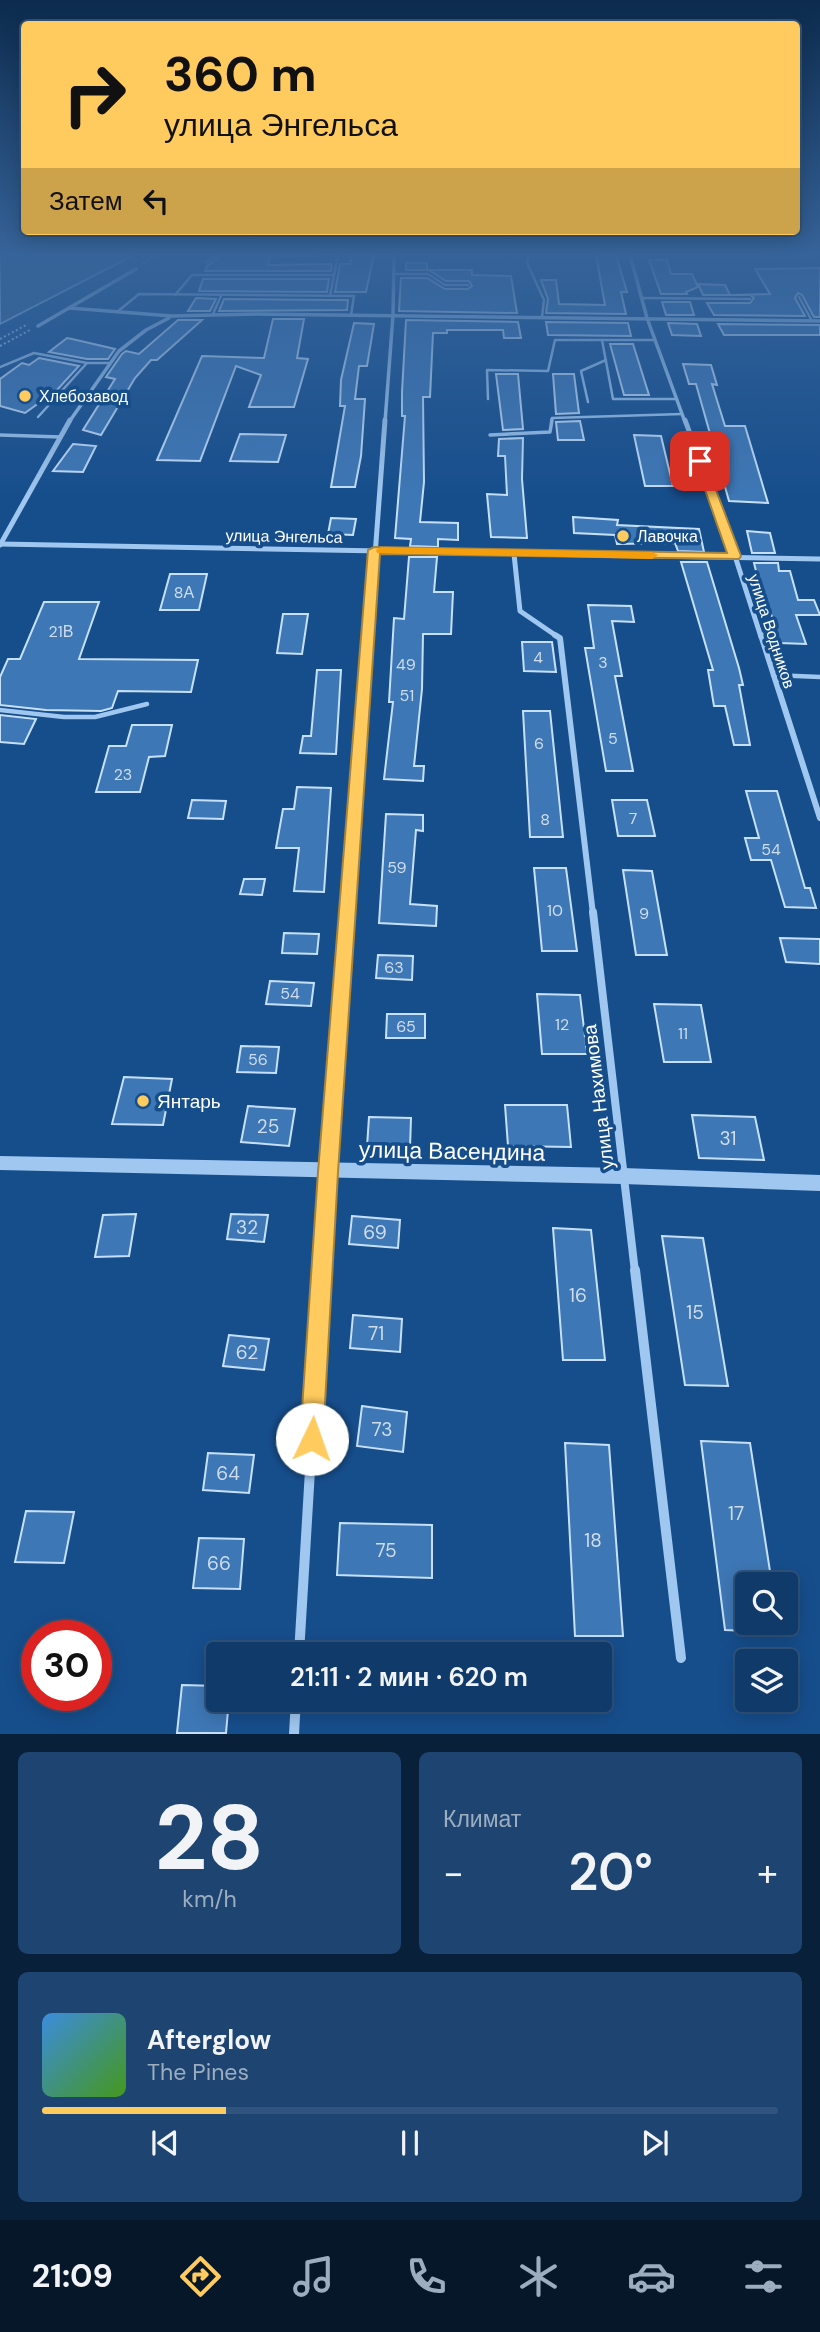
<!DOCTYPE html>
<html lang="ru">
<head>
<meta charset="utf-8">
<style>
	body { margin:0; font-family:"DM Sans",sans-serif; background:#1e4571; color:#f1f3f6; height:100vh; display:flex; flex-direction:column; font-size:26px; white-space:nowrap }
	* { box-sizing:border-box; margin:0 }
	p { font-size:23px; color:#9cadc0 }
	.icon { flex:none; width:38px; height:38px; fill:none; stroke:currentColor; stroke-width:2; stroke-linecap:round; stroke-linejoin:round }
	.map { position:relative; height:1734px; overflow:hidden }
	.panel { display:flex; flex-direction:column; gap:18px; padding:18px; background:#09203a; flex:1 }
	.panel>* { flex:none }
	.banner { position:absolute; left:21px; top:21px; width:779px; height:214px; border-radius:7px; box-shadow:0 4px 18px #0003,0 0 0 2px #30547d; background:#ffcb5e; color:#111; overflow:hidden }
	.controls { position:absolute; left:735px; top:1572px; display:grid; gap:14px }
	.controls a { display:grid; place-items:center; width:63px; height:63px; border-radius:7px; background:#103a69; box-shadow:0 4px 18px #0003,0 0 0 2px #30547d; font-size:35px }
	.speed { position:absolute; left:21px; top:1620px; display:flex; gap:14px; font-size:35px; font-weight:700; text-align:center }
	.speed>* { display:grid; place-content:center; width:91px; height:91px; border-radius:50%; background:#103a69; box-shadow:0 4px 18px #0003,0 0 0 2px #30547d; line-height:1 }
	.speed .limit { border:10px solid #d22; background:#fff; color:#111 }
	.pin { position:absolute; display:grid; place-items:center; width:60px; height:60px; color:#fff; margin:-30px; border-radius:14px; box-shadow:0 4px 10px #0006 }
	.me { position:absolute; width:77px; margin:-38px; rotate:3deg; stroke-linejoin:round; filter:drop-shadow(0 0 5px #0008) }
	.turn { display:flex; align-items:center; gap:24px; height:147px; padding:0 28px; font-size:32px }
	.turn .icon { width:91px; height:91px; stroke-width:2.5 }
	.turn b { display:block; font-size:49px; line-height:60px }
	.then { display:flex; align-items:center; height:66px; padding:0 28px; background:#0003; gap:14px; font-size:26px }
	.big { font-size:52px; font-weight:600; line-height:1.1 }
	.panel .card { flex:1; display:flex; flex-direction:column; justify-content:center; gap:10px; min-width:0; padding:0 24px; border-radius:10px; background:#1e4571 }
	.panel .dial { align-items:center; gap:0 }
	.dial b { font-size:91px; line-height:1 }
	.song { display:flex; align-items:center; gap:21px }
	.cover { width:84px; height:84px; border-radius:10px; background:linear-gradient(135deg,hsl(210 70% 55%),hsl(100 70% 35%)) }
	.played { height:7px; border-radius:4px; background:linear-gradient(90deg,#ffcb5e 25%,#30547d 25%) }
	.keys { display:flex; justify-content:space-around; direction:ltr }
	.heat { display:flex; justify-content:space-between; align-items:center; font-size:38px; direction:ltr }
	.panel .tiles { flex:1; display:grid; gap:18px; grid-template-columns:1fr 1fr }
	.card:last-child { grid-column:span 2 }
	.trip { position:absolute; left:206px; top:1642px; width:406px; height:70px; border-radius:7px; background:#103a69; box-shadow:0 4px 18px #0003,0 0 0 2px #30547d; font-weight:600; line-height:70px; text-align:center }
	.tabs { display:flex; height:112px; justify-content:space-around; align-items:center; background:#06172a; color:#9cadc0 }
	.tabs .icon { width:49px; height:49px }
	.tabs .selected { color:#ffcb5e }
	.tabs b { font-size:32px; color:#f1f3f6 }
	.map>svg:first-child { display:block }
</style>
</head>
<body>
<div class="map">
<svg width="820" height="1734" viewBox="0 0 820 1734">
	<rect width="100%" height="100%" fill="#164e8c"/>
	<path fill="#3a6390" stroke="#92c2f2" stroke-width="2" d="M 0,255 L 134,255 L 0,324 Z"/>
	<g fill="#3e77b5" stroke="#c6e0fb" stroke-width="2">
		<path d="M 223,255 L 270,255 L 268,265 L 332,264 L 331,271 L 205,271 L 207,266 Z"/>
		<path d="M 352,255 L 374,255 L 366,292 L 335,292 L 340,264 L 350,264 Z"/>
		<path d="M 596,255 L 616,255 L 627,292 L 621,292 L 626,314 L 546,313 L 548,299 L 541,280 L 556,280 L 559,304 L 605,305 Z"/>
		<path d="M 649,260 L 667,260 L 671,274 L 692,274 L 698,287 L 686,292 L 687,294 L 661,294 Z"/>
		<path d="M 406,263 L 427,263 L 427,270 L 472,270 L 472,275 L 511,276 L 517,313 L 399,311 L 401,278 L 427,278 L 445,289 L 468,289 L 472,286 L 469,281 L 446,281 L 429,270 L 406,270 Z"/>
		<path d="M 820,268 L 820,317 L 814,317 L 802,295 L 798,293 L 795,298 L 805,316 L 714,315 L 707,303 L 750,303 L 754,298 L 750,295 L 703,295 L 698,284 L 725,285 L 730,295 L 770,294 L 755,269 Z"/>
		<path d="M 203,279 L 329,279 L 327,292 L 199,291 Z"/>
		<path d="M 196,298 L 216,299 L 210,311 L 188,311 Z"/>
		<path d="M 224,299 L 330,300 L 348,300 L 347,310 L 219,311 Z"/>
		<path d="M 662,302 L 690,302 L 694,315 L 666,315 Z"/>
		<path d="M 273,319 L 304,319 L 297,358 L 308,359 L 294,407 L 249,407 L 261,375 L 236,366 L 200,461 L 157,460 L 202,356 L 264,358 Z"/>
		<path d="M 178,320 L 202,320 L 157,360 L 151,360 L 135,378 L 101,435 L 83,430 L 115,379 L 106,377 L 122,354 L 126,351 L 139,354 Z"/>
		<path d="M 406,320 L 518,322 L 521,338 L 504,338 L 503,330 L 447,330 L 447,333 L 433,333 L 430,397 L 423,397 L 424,482 L 420,522 L 458,523 L 458,540 L 438,539 L 438,547 L 410,546 L 411,539 L 395,538 L 405,416 L 402,416 L 402,392 Z"/>
		<path d="M 546,322 L 628,323 L 631,336 L 548,335 Z"/>
		<path d="M 354,323 L 374,324 L 367,366 L 359,366 L 355,399 L 365,399 L 361,456 L 355,487 L 331,487 L 345,406 L 340,406 L 341,380 Z"/>
		<path d="M 668,323 L 697,324 L 701,336 L 672,335 Z"/>
		<path d="M 718,324 L 820,325 L 820,335 L 724,335 Z"/>
		<path d="M 67,338 L 72,339 L 115,349 L 108,359 L 87,359 L 49,352 Z"/>
		<path d="M 610,344 L 633,344 L 649,395 L 624,395 Z"/>
		<path d="M 39,358 L 79,366 L 57,390 L 25,413 L 0,406 L 0,379 L 22,363 L 29,365 Z"/>
		<path d="M 683,364 L 711,365 L 717,385 L 712,384 L 725,426 L 745,426 L 768,503 L 729,501 L 696,384 L 689,384 Z"/>
		<path d="M 496,374 L 518,374 L 523,429 L 503,430 Z"/>
		<path d="M 553,374 L 574,374 L 579,413 L 556,414 Z"/>
		<path d="M 580,421 L 584,440 L 558,440 L 556,422 Z"/>
		<path d="M 240,434 L 286,435 L 278,462 L 230,461 Z"/>
		<path d="M 634,435 L 661,436 L 673,486 L 645,486 Z"/>
		<path d="M 523,438 L 522,479 L 527,538 L 491,537 L 487,494 L 507,495 L 505,456 L 498,456 L 499,439 Z"/>
		<path d="M 73,444 L 96,446 L 83,472 L 53,471 Z"/>
		<path d="M 573,517 L 618,520 L 617,525 L 699,529 L 704,552 L 678,551 L 675,543 L 617,544 L 615,535 L 574,533 Z"/>
		<path d="M 331,518 L 356,519 L 353,535 L 328,534 Z"/>
		<path d="M 747,531 L 770,533 L 775,553 L 752,553 Z"/>
		<path d="M 409,557 L 437,557 L 434,592 L 453,592 L 451,634 L 423,634 L 422,689 L 414,766 L 424,766 L 423,781 L 384,779 L 393,702 L 389,702 L 394,618 L 404,619 Z"/>
		<path d="M 681,562 L 707,562 L 739,668 L 743,685 L 739,685 L 750,745 L 734,745 L 725,706 L 714,706 L 708,670 L 713,670 Z"/>
		<path d="M 754,563 L 778,563 L 779,571 L 790,571 L 798,600 L 814,600 L 820,615 L 796,615 L 806,644 L 780,643 L 771,614 L 759,614 L 757,599 L 766,600 L 760,587 Z"/>
		<path d="M 170,574 L 207,574 L 199,610 L 160,610 Z"/>
		<path d="M 44,602 L 99,602 L 79,659 L 198,660 L 191,692 L 118,691 L 112,708 L 101,711 L 46,710 L 0,705 L 0,677 L 8,659 L 20,659 Z"/>
		<path d="M 588,605 L 631,606 L 634,622 L 612,621 L 622,676 L 615,676 L 633,771 L 606,771 L 585,648 L 594,648 Z"/>
		<path d="M 283,614 L 308,614 L 302,654 L 277,653 Z"/>
		<path d="M 522,642 L 552,642 L 556,672 L 524,671 Z"/>
		<path d="M 317,670 L 341,670 L 336,754 L 300,753 L 303,736 L 311,736 Z"/>
		<path d="M 523,711 L 550,711 L 563,837 L 530,837 Z"/>
		<path d="M 0,715 L 36,719 L 24,744 L 0,742 Z"/>
		<path d="M 132,725 L 172,725 L 165,756 L 149,757 L 140,792 L 96,792 L 109,746 L 126,746 Z"/>
		<path d="M 297,787 L 331,788 L 324,892 L 294,891 L 299,848 L 276,848 L 283,809 L 294,809 Z"/>
		<path d="M 746,791 L 777,791 L 805,888 L 810,888 L 816,908 L 785,907 L 771,860 L 751,860 L 745,838 L 759,838 Z"/>
		<path d="M 192,800 L 226,801 L 223,819 L 188,818 Z"/>
		<path d="M 612,800 L 647,800 L 655,836 L 618,836 Z"/>
		<path d="M 386,814 L 423,815 L 423,831 L 416,830 L 410,904 L 437,906 L 436,926 L 379,923 Z"/>
		<path d="M 534,868 L 566,868 L 577,951 L 542,951 Z"/>
		<path d="M 623,870 L 652,871 L 667,955 L 636,955 Z"/>
		<path d="M 244,879 L 265,879 L 262,895 L 240,894 Z"/>
		<path d="M 284,933 L 319,934 L 317,954 L 282,953 Z"/>
		<path d="M 780,938 L 820,939 L 820,964 L 786,962 Z"/>
		<path d="M 378,955 L 413,956 L 412,980 L 376,978 Z"/>
		<path d="M 270,981 L 314,983 L 311,1006 L 266,1004 Z"/>
		<path d="M 537,994 L 580,995 L 587,1054 L 542,1054 Z"/>
		<path d="M 654,1004 L 701,1005 L 711,1062 L 664,1062 Z"/>
		<path d="M 387,1014 L 425,1014 L 425,1038 L 386,1038 Z"/>
		<path d="M 241,1046 L 279,1047 L 276,1073 L 237,1072 Z"/>
		<path d="M 124,1077 L 172,1079 L 163,1125 L 112,1124 Z"/>
		<path d="M 505,1105 L 567,1105 L 571,1147 L 508,1146 Z"/>
		<path d="M 248,1106 L 295,1109 L 289,1146 L 241,1142 Z"/>
		<path d="M 692,1115 L 755,1117 L 764,1160 L 699,1158 Z"/>
		<path d="M 369,1117 L 411,1118 L 410,1148 L 367,1147 Z"/>
		<path d="M 136,1214 L 129,1256 L 95,1257 L 103,1215 Z"/>
		<path d="M 231,1214 L 268,1215 L 264,1242 L 227,1239 Z"/>
		<path d="M 352,1216 L 400,1220 L 398,1248 L 349,1244 Z"/>
		<path d="M 553,1228 L 591,1230 L 605,1360 L 563,1360 Z"/>
		<path d="M 662,1236 L 703,1238 L 728,1386 L 685,1385 Z"/>
		<path d="M 353,1315 L 402,1319 L 400,1352 L 350,1348 Z"/>
		<path d="M 229,1335 L 269,1339 L 264,1370 L 223,1366 Z"/>
		<path d="M 362,1406 L 407,1412 L 403,1452 L 357,1446 Z"/>
		<path d="M 701,1441 L 750,1443 L 772,1584 L 747,1584 L 747,1631 L 725,1630 Z"/>
		<path d="M 565,1443 L 609,1445 L 623,1636 L 575,1636 Z"/>
		<path d="M 208,1453 L 254,1455 L 249,1493 L 203,1490 Z"/>
		<path d="M 26,1511 L 74,1512 L 64,1563 L 15,1562 Z"/>
		<path d="M 340,1523 L 432,1525 L 432,1578 L 337,1575 Z"/>
		<path d="M 199,1538 L 244,1539 L 240,1589 L 193,1588 Z"/>
		<path d="M 182,1685 L 219,1686 L 219,1699 L 229,1699 L 226,1733 L 177,1733 Z"/>
	</g>
	<g fill="none" stroke-linecap="round" stroke-linejoin="round">
		<g stroke="#a0c7ef" stroke-width="2" stroke-dasharray="2 2.5" stroke-linecap="butt">
			<path d="M 143,263 L 160,255"/>
			<path d="M 0,339 L 28,324"/>
			<path d="M 0,346 L 30,330"/>
		</g>
		<g stroke="#a0c7ef" stroke-width="2.5">
			<path d="M 275,255 L 316,255"/>
			<path d="M 529,255 L 527,263 L 544,300 L 542,317"/>
			<path d="M 206,262 L 219,255"/>
			<path d="M 394,274 L 428,274 L 445,285 L 468,285"/>
			<path d="M 175,295 L 192,275 L 334,275"/>
			<path d="M 330,296 L 338,255"/>
			<path d="M 799,297 L 812,321"/>
			<path d="M 641,298 L 750,299"/>
			<path d="M 117,312 L 139,294 L 354,296 L 351,315"/>
			<path d="M 213,314 L 221,296"/>
			<path d="M 655,340 L 602,340 L 613,399 L 677,399"/>
			<path d="M 0,367 L 34,353 L 87,363"/>
			<path d="M 488,399 L 487,370 L 548,371 L 555,340 L 602,340"/>
			<path d="M 588,402 L 581,371 L 606,360"/>
			<path d="M 38,417 L 87,363 L 110,363"/>
			<path d="M 551,422 L 552,418 L 682,414"/>
		</g>
		<g stroke="#a0c7ef" stroke-width="3.5">
			<path d="M 0,435 L 61,437"/>
			<path d="M 490,435 L 550,432 L 552,420"/>
		</g>
		<g stroke="#a0c7ef" stroke-width="4.5">
			<path d="M 773,675 L 820,677"/>
			<path d="M 0,710 L 64,717 L 95,717 L 147,704"/>
		</g>
		<g stroke="#a0c7ef" stroke-width="3.5">
			<path d="M 630,255 L 647,318 L 685,422"/>
			<path d="M 69,308 L 172,316 L 255,314 L 820,321"/>
			<path d="M 38,326 L 136,269"/>
			<path d="M 69,422 L 119,351 L 146,330 L 169,318"/>
			<path d="M 385,422 L 393,315 L 394,255"/>
		</g>
		<g stroke="#a0c7ef" stroke-width="5">
			<path d="M 685,420 L 735,556 L 761,637"/>
			<path d="M 0,544 L 820,559"/>
			<path d="M 0,545 L 70,420"/>
			<path d="M 514,554 L 520,611 L 558,637"/>
			<path d="M 369,637 L 385,420"/>
		</g>
		<g stroke="#a0c7ef" stroke-width="6">
			<path d="M 555,635 L 560,638 L 593,914"/>
			<path d="M 761,635 L 820,818"/>
			<path d="M 348,914 L 369,635"/>
		</g>
		<g stroke="#a0c7ef" stroke-width="8">
			<path d="M 593,912 L 635,1272"/>
			<path d="M 322,1272 L 348,912"/>
		</g>
		<g stroke="#a0c7ef" stroke-width="10">
			<path d="M 635,1270 L 681,1658"/>
			<path d="M 299,1654 L 322,1270"/>
			<path d="M 294,1734 L 296,1699"/>
		</g>
		<path fill="#a0c7ef" fill-rule="evenodd" d="M 0,1156 L 623,1168 L 820,1175 L 820,1191 L 623,1184 L 0,1170 Z"/>
	</g>
	<linearGradient id="sky" x2="0" y2="1"><stop stop-color="#0c2b4d"/><stop offset="0.51" stop-color="#366399"/><stop offset="1" stop-color="#366399" stop-opacity="0"/></linearGradient>
	<rect width="820" height="498" fill="url(#sky)"/>
	<path fill="#ffcb5e" stroke="#a6843d" stroke-width="2" d="M 700,458 L 705,461 L 741,556 L 739,559 L 380,554 L 338,1172 L 323,1439 L 320,1448 L 312,1451 L 303,1448 L 300,1439 L 318,1172 L 368,550 L 374,547 L 727,553 L 695,461 Z"/>
	<path fill="#f59e0b" d="M 381,547 L 652,552 L 658,555 L 652,559 L 377,553 L 376,550 Z"/>
	<g fill="#ffcb5e" stroke="#164e8c" stroke-width="2.5">
		<circle cx="25" cy="396" r="7"/>
		<circle cx="623" cy="536" r="7"/>
		<circle cx="143" cy="1101" r="7"/>
	</g>
	<g text-anchor="middle" stroke-width="7" stroke-linejoin="round" paint-order="stroke">
		<g font-size="16" fill="#fff" stroke="#164e8c" text-anchor="start">
			<text x="39" y="402">Хлебозавод</text>
			<text x="637" y="542">Лавочка</text>
		</g>
		<g font-size="16" fill="#fff" stroke="#164e8c">
			<text transform="translate(284 536) rotate(1)" y="6">улица Энгельса</text>
			<text transform="translate(772 631) rotate(72)" y="6">улица Водников</text>
		</g>
		<g font-size="16" fill="#cfddec">
			<text x="184" y="598">8А</text>
			<text x="61" y="637">21В</text>
			<text x="538" y="663">4</text>
			<text x="603" y="668">3</text>
			<text x="406" y="670">49</text>
			<text x="407" y="701">51</text>
			<text x="613" y="744">5</text>
			<text x="539" y="749">6</text>
			<text x="123" y="780">23</text>
			<text x="633" y="824">7</text>
			<text x="545" y="825">8</text>
			<text x="771" y="855">54</text>
			<text x="397" y="873">59</text>
			<text x="555" y="916">10</text>
			<text x="644" y="919">9</text>
			<text x="394" y="973">63</text>
			<text x="290" y="999">54</text>
			<text x="562" y="1030">12</text>
			<text x="406" y="1032">65</text>
			<text x="683" y="1039">11</text>
			<text x="258" y="1065">56</text>
		</g>
		<g font-size="19" fill="#fff" stroke="#164e8c">
			<text transform="translate(598 1097) rotate(-97)" y="7">улица Нахимова</text>
		</g>
		<g font-size="19" fill="#fff" stroke="#164e8c" text-anchor="start">
			<text x="157" y="1108">Янтарь</text>
		</g>
		<g font-size="19" fill="#cfddec">
			<text x="268" y="1133">25</text>
			<text x="728" y="1145">31</text>
			<text x="247" y="1234">32</text>
			<text x="375" y="1239">69</text>
			<text x="578" y="1302">16</text>
			<text x="695" y="1319">15</text>
			<text x="376" y="1340">71</text>
			<text x="247" y="1359">62</text>
			<text x="382" y="1436">73</text>
			<text x="228" y="1480">64</text>
			<text x="736" y="1520">17</text>
			<text x="593" y="1547">18</text>
			<text x="386" y="1557">75</text>
			<text x="219" y="1570">66</text>
		</g>
		<g font-size="23" fill="#fff" stroke="#164e8c">
			<text transform="translate(452 1151) rotate(1)" y="8">улица Васендина</text>
		</g>
	</g>
</svg>
<div class="controls">
<a><svg class="icon" aria-label="search" viewBox="0 0 24 24"><circle cx="10" cy="10" r="6"/><path d="M15 15l6 6"/></svg></a>
<a><svg class="icon" aria-label="layers" viewBox="0 0 24 24"><path d="M12 4l9 5-9 5-9-5zM3 14l9 5 9-5"/></svg></a>
</div>
<div class="speed"><div class="limit">30</div></div>
<div class="pin" style="left:700px;top:461px;background:#d93025"><svg class="icon" aria-label="arrive" viewBox="0 0 24 24"><path d="M6 21V4h12l-3 4 3 4H6"/></svg></div>
<svg class="me" style="left:312px;top:1439px" viewBox="-20 -20 40 40"><circle r="19" fill="#fff"/><path d="M0-13L10 11 0 6-10 11z" fill="#ffcb5e"/></svg>
<div class="trip">21:11 · 2 мин · 620 m</div>
<div class="banner">
<div class="turn"><svg class="icon" aria-label="right" viewBox="0 0 24 24"><path d="M7 20v-9h11M14 6l5 5-5 5"/></svg><div><b>360 m</b>улица Энгельса</div></div>
<div class="then">Затем<svg class="icon" aria-label="left" viewBox="0 0 24 24"><path d="M17 20v-9H6M10 6l-5 5 5 5"/></svg></div>
</div>
</div>
<section class="panel">
<div class="tiles">
<div class="card dial"><b>28</b><p>km/h</p></div>
<div class="card"><p>Климат</p>
<div class="heat"><a>−</a><b class="big">20°</b><a>+</a></div>
</div>
<div class="card">
<div class="song"><i class="cover"></i><div><b>Afterglow</b><p>The Pines</p></div></div>
<div class="played"></div>
<div class="keys"><svg class="icon" aria-label="previous" viewBox="0 0 24 24"><path d="M18 5L8 12l10 7zM5 5v14"/></svg><svg class="icon" aria-label="pause" viewBox="0 0 24 24"><path d="M8 5v14M16 5v14"/></svg><svg class="icon" aria-label="next" viewBox="0 0 24 24"><path d="M6 5l10 7-10 7zM19 5v14"/></svg></div>
</div>
</div>
</section>
<nav class="tabs">
<b>21:09</b>
<svg class="icon selected" aria-label="directions" viewBox="0 0 24 24"><path d="M12 3l9 9-9 9-9-9zM9 14v-3h6M13 9l2 2-2 2"/></svg>
<svg class="icon" aria-label="music" viewBox="0 0 24 24"><path d="M9 18V5l10-2v13"/><circle cx="6" cy="18" r="3"/><circle cx="16" cy="16" r="3"/></svg>
<svg class="icon" aria-label="phone" viewBox="0 0 24 24"><path d="M5 4h4l2 5-3 2q2 4 5 5l2-3 5 2v4C11 20 4 13 5 4z"/></svg>
<svg class="icon" aria-label="climate" viewBox="0 0 24 24"><path d="M12 3v18M4 7l16 10M4 17L20 7"/></svg>
<svg class="icon" aria-label="car" viewBox="0 0 24 24"><path d="M5 17H2v-5l4-1 3-4h7l3 4 3 1v5h-3M9 17h6M6 11h13"/><circle cx="7" cy="17" r="2"/><circle cx="17" cy="17" r="2"/></svg>
<svg class="icon" aria-label="filters" viewBox="0 0 24 24"><path d="M4 7h16M4 17h16"/><circle cx="9" cy="7" r="2"/><circle cx="15" cy="17" r="2"/></svg>
</nav>
</body>
</html>
